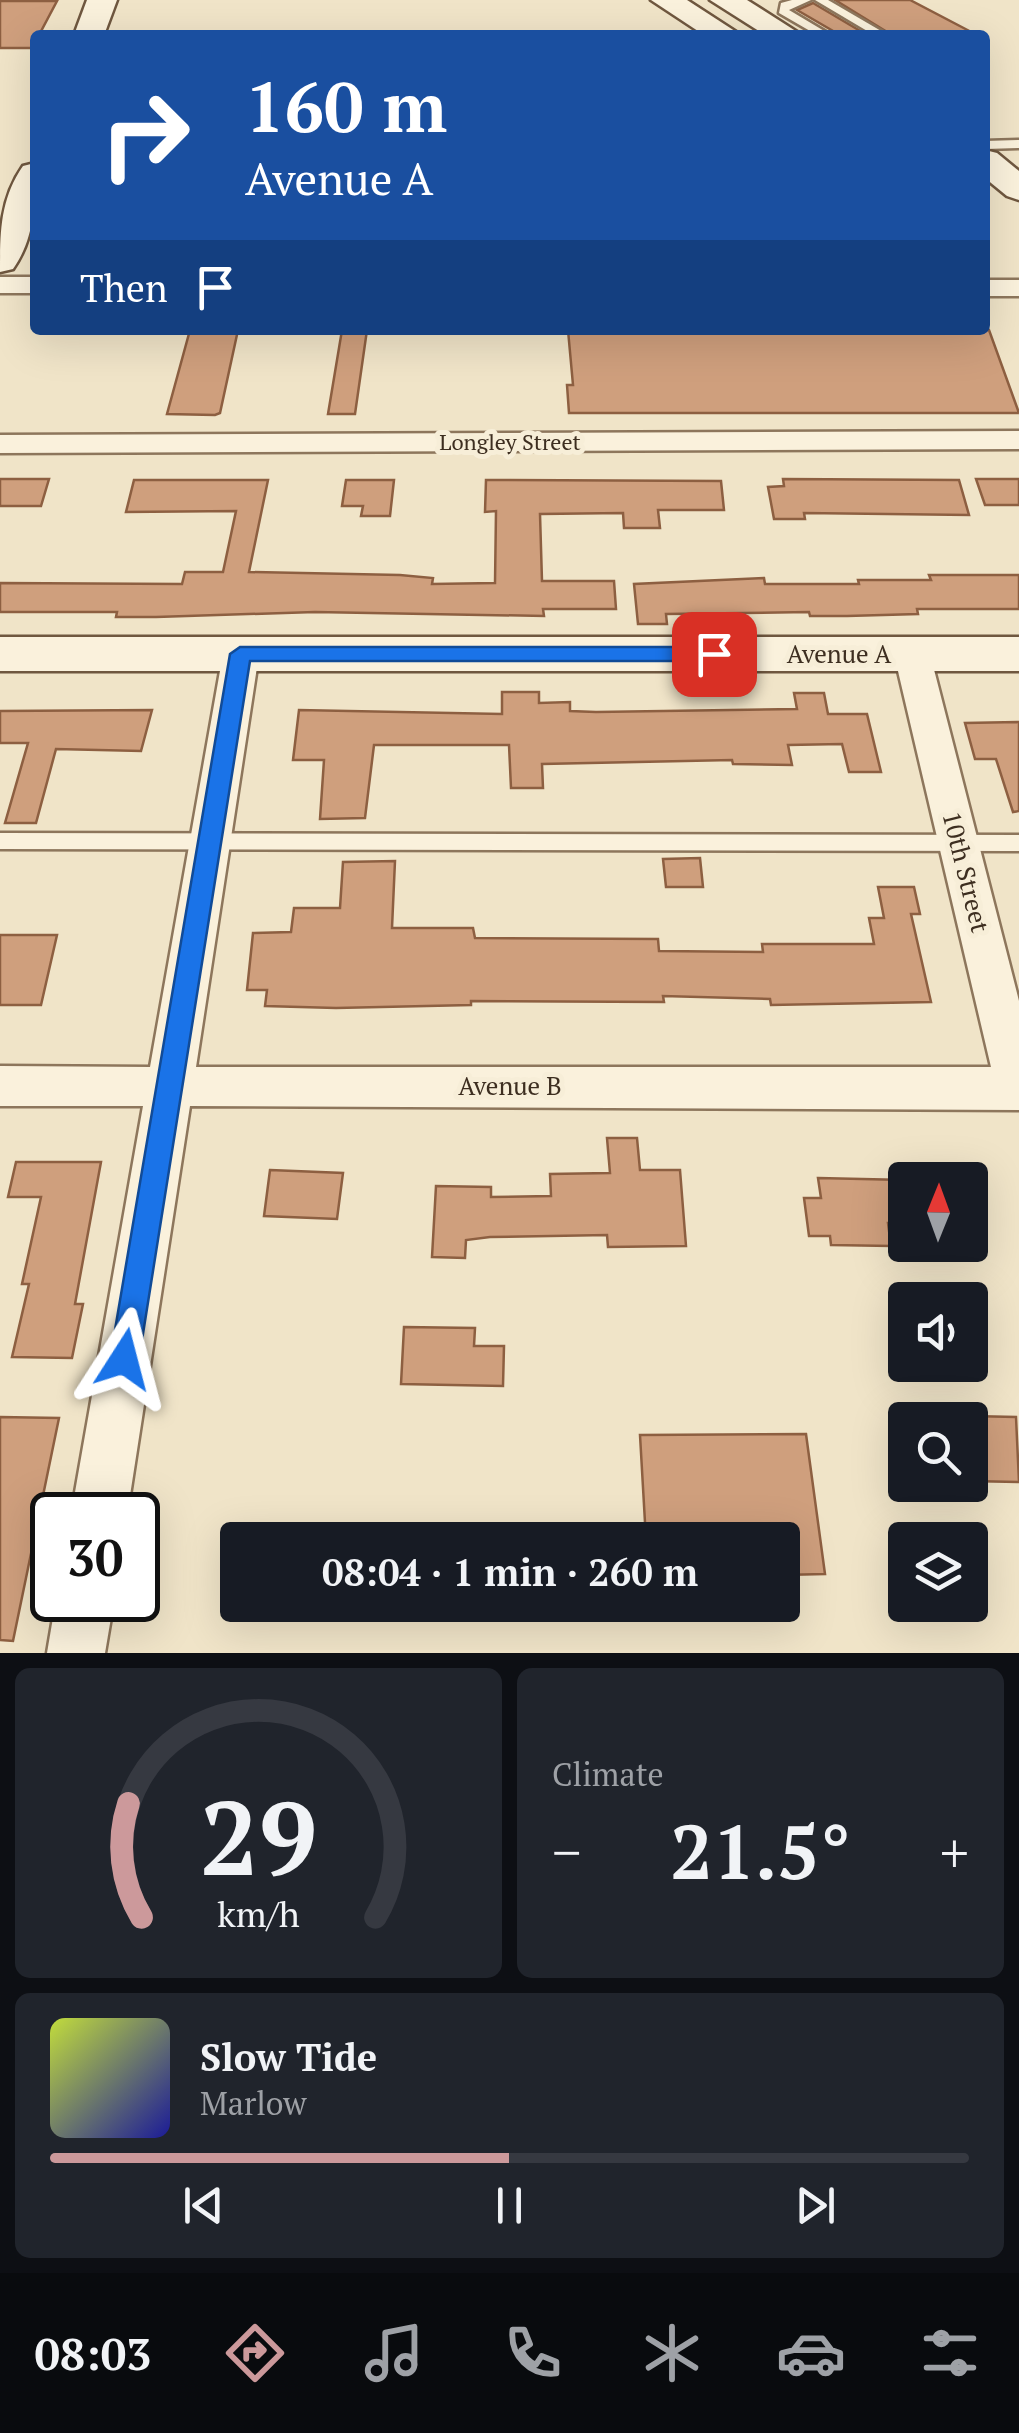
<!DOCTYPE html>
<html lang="en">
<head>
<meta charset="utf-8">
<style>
	body { margin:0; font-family:"PT Serif",serif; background:#20242c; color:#f1f3f6; height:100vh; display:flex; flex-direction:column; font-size:38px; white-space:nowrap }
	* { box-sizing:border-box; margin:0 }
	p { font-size:32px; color:#9ea1a6 }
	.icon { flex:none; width:55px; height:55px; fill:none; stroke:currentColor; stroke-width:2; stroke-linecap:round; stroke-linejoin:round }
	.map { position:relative; height:1653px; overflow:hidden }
	.details { display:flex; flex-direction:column; gap:15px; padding:15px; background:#0d0f14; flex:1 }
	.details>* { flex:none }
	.top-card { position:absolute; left:30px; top:30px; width:960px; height:305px; border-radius:10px; box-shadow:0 10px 40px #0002; background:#1a4fa0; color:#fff; overflow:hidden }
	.needle { width:65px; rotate:1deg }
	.fabs { position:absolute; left:888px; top:1162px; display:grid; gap:20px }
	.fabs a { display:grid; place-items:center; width:100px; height:100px; border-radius:10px; background:#171b24; box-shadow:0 10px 40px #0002; font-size:50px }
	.speed { position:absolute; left:30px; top:1492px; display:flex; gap:20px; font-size:50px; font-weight:700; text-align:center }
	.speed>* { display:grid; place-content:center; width:130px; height:130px; border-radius:50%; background:#171b24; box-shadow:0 10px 40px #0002; line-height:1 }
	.speed .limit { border:5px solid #111; border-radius:15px; background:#fff; color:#111 }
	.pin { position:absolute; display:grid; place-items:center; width:85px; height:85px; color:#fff; margin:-42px; border-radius:20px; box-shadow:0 5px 15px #0006 }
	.me { position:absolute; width:110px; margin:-55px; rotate:9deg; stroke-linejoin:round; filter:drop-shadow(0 0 8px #0008) }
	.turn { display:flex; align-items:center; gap:35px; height:210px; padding:0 50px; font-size:45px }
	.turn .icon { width:130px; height:130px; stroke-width:2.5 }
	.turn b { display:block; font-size:70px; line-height:85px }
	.then { display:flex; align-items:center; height:95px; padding:0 50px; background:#0003; gap:20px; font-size:38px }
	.big { font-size:75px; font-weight:600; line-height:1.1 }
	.details .widget { flex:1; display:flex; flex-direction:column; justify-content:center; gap:15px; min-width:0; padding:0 35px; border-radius:15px; background:#20242c }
	.details .dial { align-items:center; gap:0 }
	.dial svg { height:260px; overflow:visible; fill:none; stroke:#363941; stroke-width:7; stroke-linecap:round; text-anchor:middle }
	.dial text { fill:#f1f3f6; stroke:none }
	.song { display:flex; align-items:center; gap:30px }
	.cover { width:120px; height:120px; border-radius:15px; background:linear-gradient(135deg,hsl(70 70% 55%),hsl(240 70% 35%)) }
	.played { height:10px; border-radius:5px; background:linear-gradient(90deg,#cc999b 50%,#363941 50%) }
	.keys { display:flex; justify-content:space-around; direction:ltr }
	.heat { display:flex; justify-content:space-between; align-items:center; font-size:55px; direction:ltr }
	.details .tiles { flex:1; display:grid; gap:15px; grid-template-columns:1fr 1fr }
	.widget:last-child { grid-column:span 2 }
	.trip { position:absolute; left:220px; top:1522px; width:580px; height:100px; border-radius:10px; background:#171b24; box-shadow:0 10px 40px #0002; font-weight:600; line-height:100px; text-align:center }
	.tab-bar { display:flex; height:160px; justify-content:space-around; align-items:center; background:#090b0e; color:#9ea1a6 }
	.tab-bar .icon { width:70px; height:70px }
	.tab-bar .current { color:#cc999b }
	.tab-bar b { font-size:45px; color:#f1f3f6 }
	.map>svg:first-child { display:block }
</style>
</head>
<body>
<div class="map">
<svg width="1019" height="1653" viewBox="0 0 1019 1653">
	<rect width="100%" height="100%" fill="#f0e4c8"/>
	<g fill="#cf9f7d" stroke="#8d5f41" stroke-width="2.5">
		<path d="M 835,0 L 910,0 L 977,35 L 892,35 Z"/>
		<path d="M 0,1 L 57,1 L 39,35 L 35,35 L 33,48 L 0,48 Z"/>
		<path d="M 813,3 L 867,35 L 840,35 L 797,10 Z"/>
		<path d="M 190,330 L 238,330 L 220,413 L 215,415 L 167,414 Z"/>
		<path d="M 342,330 L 367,330 L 355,414 L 328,414 Z"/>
		<path d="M 568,330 L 989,330 L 1019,413 L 569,413 L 567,385 L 573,385 Z"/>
		<path d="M 0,479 L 49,479 L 41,506 L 0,506 Z"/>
		<path d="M 783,479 L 959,480 L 969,515 L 804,513 L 805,519 L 774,519 L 768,487 L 784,486 Z"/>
		<path d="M 976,479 L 1019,479 L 1019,505 L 985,505 Z"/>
		<path d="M 134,480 L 268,480 L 249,572 L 400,575 L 433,578 L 432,584 L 495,583 L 496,511 L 485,512 L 486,480 L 721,481 L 724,510 L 658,510 L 660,528 L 624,528 L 623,513 L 540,514 L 542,581 L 614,581 L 616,609 L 543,609 L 544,616 L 315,612 L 156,617 L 116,617 L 117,612 L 0,612 L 0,583 L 182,584 L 185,572 L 223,572 L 236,511 L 126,512 Z"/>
		<path d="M 346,480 L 394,480 L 390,516 L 361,516 L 363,506 L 342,506 Z"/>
		<path d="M 929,575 L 1019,575 L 1019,609 L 917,609 L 918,614 L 847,616 L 810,616 L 809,612 L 666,614 L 667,624 L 638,624 L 634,584 L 764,578 L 765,584 L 859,584 L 858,580 L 931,580 Z"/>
		<path d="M 502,692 L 539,692 L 539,703 L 570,702 L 570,711 L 596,712 L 797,709 L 794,693 L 824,693 L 828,714 L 867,714 L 881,772 L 849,772 L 842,744 L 788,745 L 792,765 L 733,764 L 732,760 L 542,764 L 543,788 L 511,788 L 509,745 L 374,745 L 365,818 L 320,819 L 324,760 L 293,760 L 299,710 L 502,714 Z"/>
		<path d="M 152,710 L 141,751 L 56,749 L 36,823 L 5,823 L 28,743 L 0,743 L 0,711 Z"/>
		<path d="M 1019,722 L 1019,811 L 1013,812 L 996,759 L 975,759 L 965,723 Z"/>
		<path d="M 700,858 L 703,887 L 666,887 L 663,859 Z"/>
		<path d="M 395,861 L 392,928 L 473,928 L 475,938 L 658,939 L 659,951 L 763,952 L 762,944 L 874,944 L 869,918 L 884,918 L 878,887 L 914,887 L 920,914 L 911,914 L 931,1002 L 771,1005 L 770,999 L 663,996 L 664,1002 L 471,1001 L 471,1005 L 336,1008 L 265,1006 L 267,990 L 247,990 L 253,933 L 291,932 L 294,908 L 340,908 L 343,862 Z"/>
		<path d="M 0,935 L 57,935 L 41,1005 L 0,1005 Z"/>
		<path d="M 607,1138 L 637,1138 L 640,1170 L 680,1170 L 686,1246 L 608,1247 L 607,1235 L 490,1237 L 466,1240 L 465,1258 L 432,1257 L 436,1186 L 491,1187 L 491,1197 L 551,1196 L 550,1174 L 610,1173 Z"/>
		<path d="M 16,1162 L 101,1162 L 75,1304 L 83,1304 L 72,1358 L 12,1357 L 29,1284 L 22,1284 L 41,1197 L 8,1197 Z"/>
		<path d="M 270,1170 L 343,1173 L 337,1219 L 264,1216 Z"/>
		<path d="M 818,1178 L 905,1180 L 905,1223 L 888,1223 L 891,1246 L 831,1245 L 830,1236 L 809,1236 L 804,1198 L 821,1198 Z"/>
		<path d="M 404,1327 L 475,1328 L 474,1346 L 504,1346 L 503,1386 L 401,1384 Z"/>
		<path d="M 970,1416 L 1016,1417 L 1019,1482 L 970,1481 Z"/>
		<path d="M 0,1417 L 59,1418 L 13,1641 L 0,1640 Z"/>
		<path d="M 806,1434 L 825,1574 L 782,1575 L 782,1540 L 646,1540 L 640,1435 Z"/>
	</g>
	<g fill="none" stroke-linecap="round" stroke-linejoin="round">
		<g stroke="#8d765c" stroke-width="5">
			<g id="lane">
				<path d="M 792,0 L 811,0 L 789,10 L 831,35 L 817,35 L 779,13 L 781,3 Z"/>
				<path d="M 815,0 L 828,0 L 888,35 L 874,35 Z"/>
				<path d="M 1019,140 L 1019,148 L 985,149 L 985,141 Z"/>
				<path d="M 0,833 L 1019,835 L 1019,851 L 0,849 Z"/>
			</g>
		</g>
		<g stroke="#8d765c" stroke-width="5">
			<g id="street">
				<rect x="0" y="277" width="35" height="16"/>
				<rect x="985" y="280" width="34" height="16"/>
				<path d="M 1019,431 L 1019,449 L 0,453 L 0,435 Z"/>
				<path d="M 241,642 L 254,645 L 259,654 L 196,1067 L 991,1067 L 894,654 L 899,645 L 912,642 L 925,645 L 930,654 L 1019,1001 L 1019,1110 L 190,1106 L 127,1515 L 71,1515 L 143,1106 L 0,1106 L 0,1066 L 150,1067 L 223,654 L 228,645 Z"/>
				<path d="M 56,1600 L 114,1600 L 105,1653 L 47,1653 Z"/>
			</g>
		</g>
		<g stroke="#6f573f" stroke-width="5">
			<g id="secondary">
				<path d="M 87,0 L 117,0 L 104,35 L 74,35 Z"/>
				<path d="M 651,0 L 687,0 L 741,35 L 704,35 Z"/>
				<path d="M 710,0 L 747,0 L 802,35 L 765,35 Z"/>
				<path d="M 985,150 L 997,153 L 1019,171 L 1019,200 L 1007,196 L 985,178 Z"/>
				<path d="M 35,163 C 35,201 36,236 13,269 L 0,272 C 0,233 0,199 23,166 Z"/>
				<rect x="0" y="637" width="1019" height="34"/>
			</g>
		</g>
		<use href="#lane" fill="#faf1dc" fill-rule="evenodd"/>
		<use href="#street" fill="#faf1dc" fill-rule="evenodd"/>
		<use href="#secondary" fill="#faf1dc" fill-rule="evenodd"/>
	</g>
	<path fill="#1a73e8" stroke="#114b97" stroke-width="2.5" d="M 240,647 L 714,647 L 725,654 L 714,661 L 250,661 L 139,1359 L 135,1369 L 124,1374 L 114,1369 L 110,1359 L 230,654 Z"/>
	<g text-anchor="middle" stroke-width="10" stroke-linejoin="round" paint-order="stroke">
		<g font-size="22" fill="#3d2e20" stroke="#f7eed8">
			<text x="510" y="450">Longley Street</text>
		</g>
		<g font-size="25" fill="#3d2e20" stroke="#f7eed8">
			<text x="839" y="663">Avenue A</text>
			<text transform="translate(966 872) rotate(76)" y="9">10th Street</text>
			<text x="510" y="1095">Avenue B</text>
		</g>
	</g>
</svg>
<div class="fabs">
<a><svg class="needle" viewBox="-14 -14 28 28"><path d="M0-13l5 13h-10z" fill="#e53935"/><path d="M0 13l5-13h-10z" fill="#9ea1a6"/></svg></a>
<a><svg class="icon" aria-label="sound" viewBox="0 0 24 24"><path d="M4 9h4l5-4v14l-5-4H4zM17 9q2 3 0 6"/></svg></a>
<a><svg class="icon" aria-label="search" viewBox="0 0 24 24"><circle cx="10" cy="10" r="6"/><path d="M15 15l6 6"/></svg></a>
<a><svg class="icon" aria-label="layers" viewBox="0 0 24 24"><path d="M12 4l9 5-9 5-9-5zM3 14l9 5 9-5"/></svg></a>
</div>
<div class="speed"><div class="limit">30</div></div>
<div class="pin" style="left:714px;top:654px;background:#d93025"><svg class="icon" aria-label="arrive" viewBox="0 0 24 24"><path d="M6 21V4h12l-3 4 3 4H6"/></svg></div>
<svg class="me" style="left:124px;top:1359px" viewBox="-20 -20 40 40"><path d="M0-17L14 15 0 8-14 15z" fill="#1a73e8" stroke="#fff" stroke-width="4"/></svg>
<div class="trip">08:04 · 1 min · 260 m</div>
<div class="top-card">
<div class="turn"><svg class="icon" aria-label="right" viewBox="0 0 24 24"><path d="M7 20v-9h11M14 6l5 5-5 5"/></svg><div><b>160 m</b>Avenue A</div></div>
<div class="then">Then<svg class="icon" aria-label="arrive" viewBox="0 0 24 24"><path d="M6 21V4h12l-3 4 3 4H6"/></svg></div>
</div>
</div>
<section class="details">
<div class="tiles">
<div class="widget dial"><svg viewBox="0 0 100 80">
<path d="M14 69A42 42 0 1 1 86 69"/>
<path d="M14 69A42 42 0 0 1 10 34" stroke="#cc999b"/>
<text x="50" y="56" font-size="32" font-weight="700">29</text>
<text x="50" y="72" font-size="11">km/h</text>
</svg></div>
<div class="widget"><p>Climate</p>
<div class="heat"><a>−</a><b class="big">21.5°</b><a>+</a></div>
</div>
<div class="widget">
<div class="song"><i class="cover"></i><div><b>Slow Tide</b><p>Marlow</p></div></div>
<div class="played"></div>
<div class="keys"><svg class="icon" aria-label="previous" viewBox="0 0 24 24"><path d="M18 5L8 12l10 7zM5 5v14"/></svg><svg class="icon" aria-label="pause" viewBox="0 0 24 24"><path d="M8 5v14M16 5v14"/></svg><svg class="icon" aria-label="next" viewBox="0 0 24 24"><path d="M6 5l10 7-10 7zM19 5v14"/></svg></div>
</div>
</div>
</section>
<nav class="tab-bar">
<b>08:03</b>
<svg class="icon current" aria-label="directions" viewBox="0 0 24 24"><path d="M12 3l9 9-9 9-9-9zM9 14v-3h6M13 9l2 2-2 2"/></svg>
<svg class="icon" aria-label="music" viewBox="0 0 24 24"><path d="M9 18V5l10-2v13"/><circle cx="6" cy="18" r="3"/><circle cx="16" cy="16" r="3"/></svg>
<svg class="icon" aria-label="phone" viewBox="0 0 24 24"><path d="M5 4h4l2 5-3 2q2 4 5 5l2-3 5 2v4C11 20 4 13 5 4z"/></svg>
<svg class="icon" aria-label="climate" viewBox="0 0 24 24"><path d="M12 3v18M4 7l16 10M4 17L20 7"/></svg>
<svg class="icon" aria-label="car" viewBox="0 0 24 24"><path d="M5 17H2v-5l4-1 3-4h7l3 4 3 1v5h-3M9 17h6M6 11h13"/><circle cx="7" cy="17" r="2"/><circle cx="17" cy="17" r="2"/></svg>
<svg class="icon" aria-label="filters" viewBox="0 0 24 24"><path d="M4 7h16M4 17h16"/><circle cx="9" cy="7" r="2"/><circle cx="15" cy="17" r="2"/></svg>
</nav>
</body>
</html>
